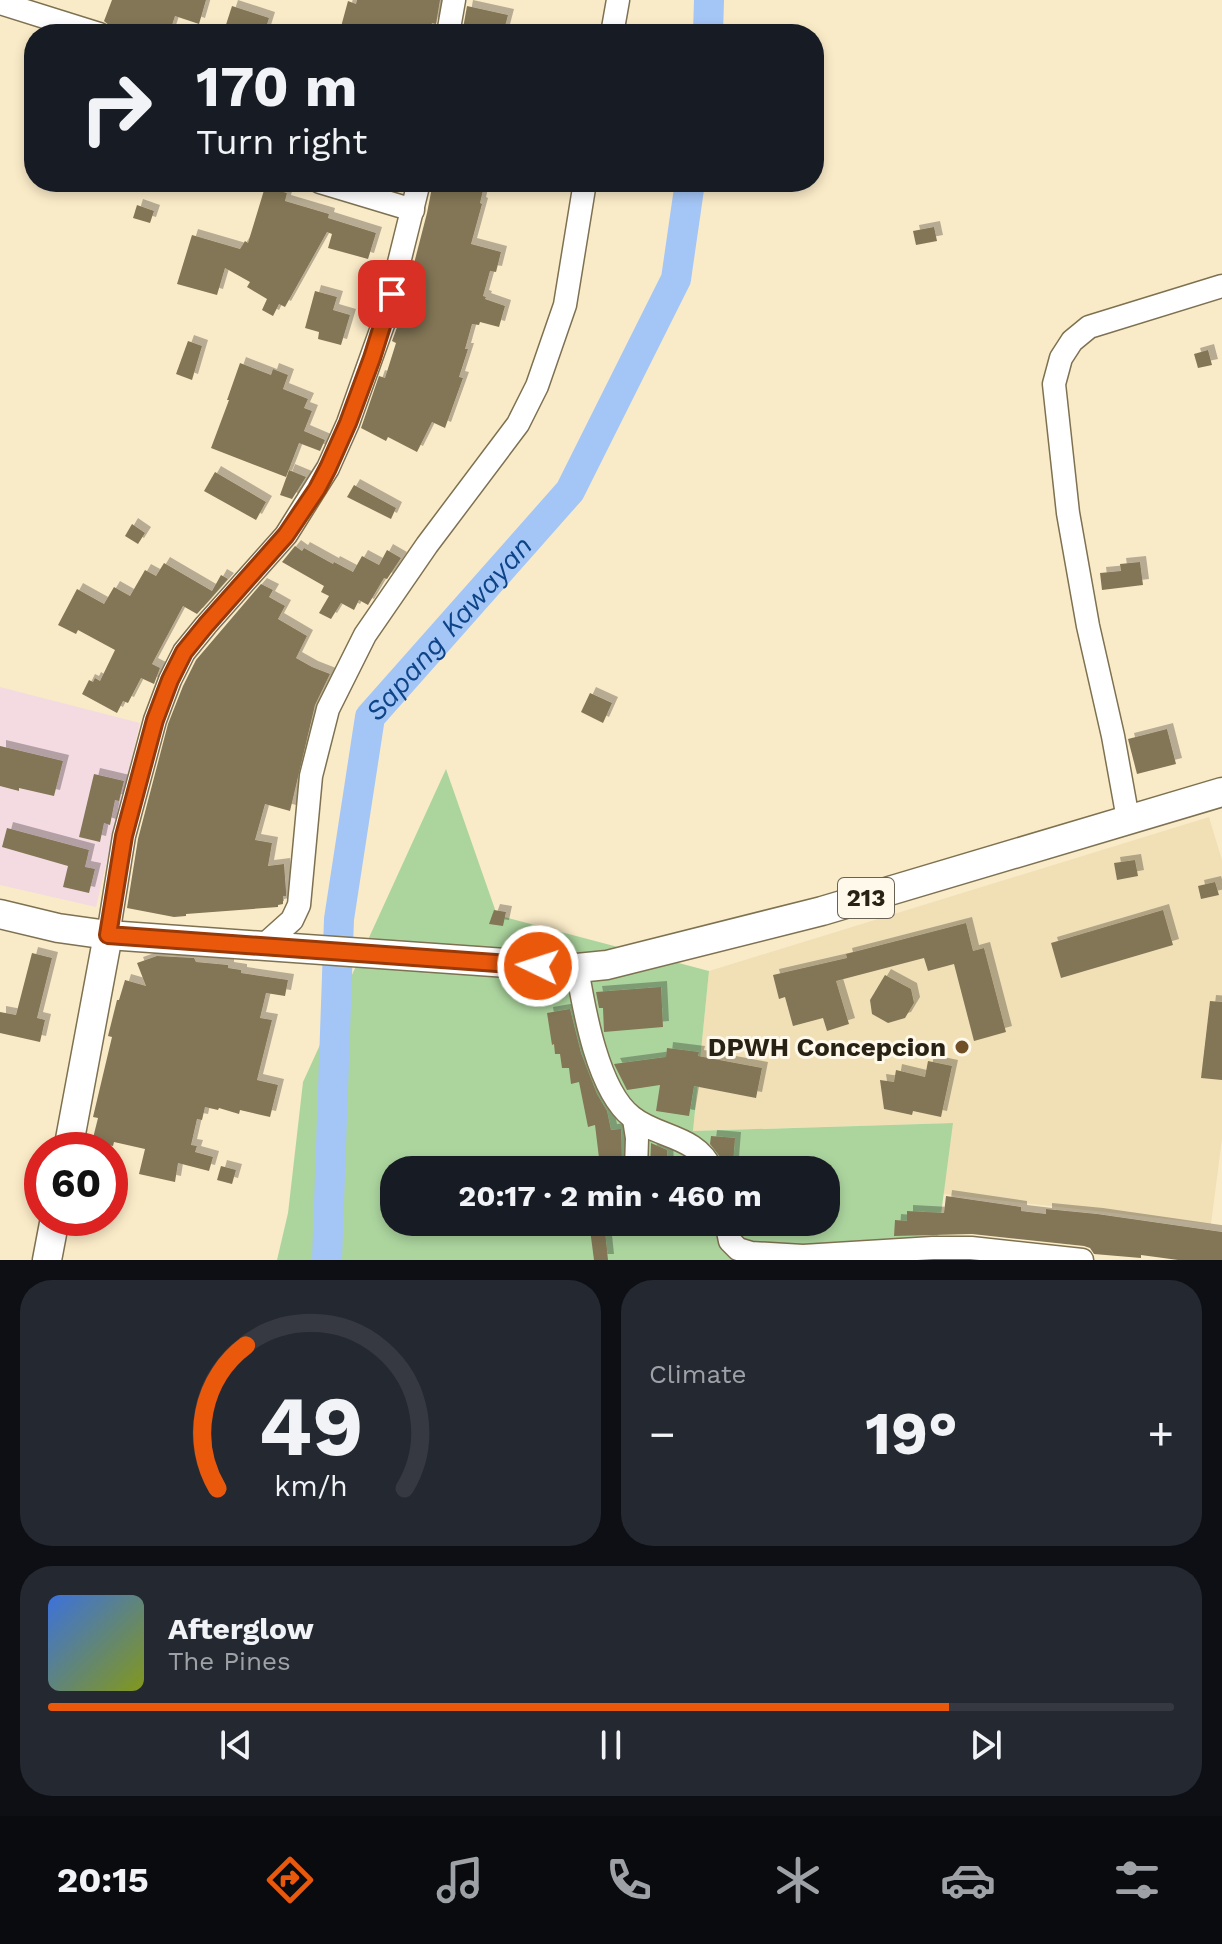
<!DOCTYPE html>
<html lang="en">
<head>
<meta charset="utf-8">
<style>
	body { margin:0; font-family:"Work Sans",sans-serif; background:#242831; color:#f1f3f6; height:100vh; display:flex; flex-direction:column; font-size:30px; white-space:nowrap }
	* { box-sizing:border-box; margin:0 }
	p { font-size:26px; color:#9ea1a6 }
	.icon { flex:none; width:44px; height:44px; fill:none; stroke:currentColor; stroke-width:2; stroke-linecap:round; stroke-linejoin:round }
	.map { position:relative; height:1260px; overflow:hidden }
	.panel { display:flex; flex-direction:column; gap:20px; padding:20px; background:#0d0f14; flex:1 }
	.panel>* { flex:none }
	.banner { position:absolute; left:24px; top:24px; width:800px; height:168px; border-radius:32px; box-shadow:0 4px 12px #0003; background:#171b24; color:#f1f3f6; overflow:hidden }
	.speed { position:absolute; left:24px; top:1132px; display:flex; gap:16px; font-size:40px; font-weight:700; text-align:center }
	.speed>* { display:grid; place-content:center; width:104px; height:104px; border-radius:50%; background:#171b24; box-shadow:0 4px 12px #0003; line-height:1 }
	.speed .limit { border:12px solid #d22; background:#fff; color:#111 }
	.pin { position:absolute; display:grid; place-items:center; width:68px; height:68px; color:#fff; margin:-34px; border-radius:16px; box-shadow:0 4px 12px #0006 }
	.me { position:absolute; width:88px; margin:-44px; rotate:274deg; stroke-linejoin:round; filter:drop-shadow(0 0 6px #0008) }
	.turn { display:flex; align-items:center; gap:28px; height:168px; padding:0 40px; font-size:36px }
	.turn .icon { width:104px; height:104px; stroke-width:2.5 }
	.turn b { display:block; font-size:56px; line-height:68px }
	.big { font-size:60px; font-weight:700; line-height:1.1 }
	.panel .widget { flex:1; display:flex; flex-direction:column; justify-content:center; gap:12px; min-width:0; padding:0 28px; border-radius:32px; background:#242831 }
	.panel .dial { align-items:center; gap:0 }
	.dial svg { height:208px; overflow:visible; fill:none; stroke:#363941; stroke-width:7; stroke-linecap:round; text-anchor:middle }
	.dial text { fill:#f1f3f6; stroke:none }
	.song { display:flex; align-items:center; gap:24px }
	.cover { width:96px; height:96px; border-radius:12px; background:linear-gradient(135deg,hsl(220 70% 55%),hsl(70 70% 35%)) }
	.played { height:8px; border-radius:4px; background:linear-gradient(90deg,#ea580c 80%,#363941 80%) }
	.keys { display:flex; justify-content:space-around; direction:ltr }
	.heat { display:flex; justify-content:space-between; align-items:center; font-size:44px; direction:ltr }
	.panel .tiles { flex:1; display:grid; gap:20px; grid-template-columns:1fr 1fr }
	.widget:last-child { grid-column:span 2 }
	.trip { position:absolute; left:380px; top:1156px; width:460px; height:80px; border-radius:32px; background:#171b24; box-shadow:0 4px 12px #0003; font-weight:700; line-height:80px; text-align:center }
	.dock { display:flex; height:128px; justify-content:space-around; align-items:center; background:#090b0e; color:#9ea1a6 }
	.dock .icon { width:56px; height:56px }
	.dock .active { color:#ea580c }
	.dock b { font-size:36px; color:#f1f3f6 }
	.map>svg:first-child { display:block }
</style>
</head>
<body>
<div class="map">
<svg width="1222" height="1260" viewBox="0 0 1222 1260">
	<defs>
		<filter id="shadow"><feDropShadow dx="6" dy="-6" stdDeviation="0" flood-color="#0004"/></filter>
	</defs>
	<rect width="100%" height="100%" fill="#faebc8"/>
	<path fill="#f1dfb6" d="M 1209,817 L 1222,860 L 1222,1139 L 1211,1224 L 943,1194 L 952,1123 L 693,1131 L 709,971 Z"/>
	<path fill="#f4dae1" d="M 0,687 L 140,723 L 96,907 L 0,885 Z"/>
	<path fill="#acd59e" fill-rule="evenodd" d="M 446,769 L 497,915 L 709,971 L 693,1131 L 953,1123 L 935,1260 L 277,1260 L 288,1213 L 303,1082 ZM 394,1170 L 826,1170 L 826,1222 L 394,1222 Z"/>
	<g fill="none" stroke-linecap="round" stroke-linejoin="round">
		<g stroke="#a4c6f6" stroke-width="30">
			<path d="M 708,34 L 709,0"/>
			<path id="s1" d="M 327,1260 L 339,919 L 370,717 L 570,491 L 676,279 L 690,182"/>
		</g>
	</g>
	<g fill="#837656" filter="url(#shadow)">
		<path d="M 112,0 L 206,0 L 199,24 L 175,16 L 169,34 L 131,34 L 111,27 L 104,21 Z"/>
		<path d="M 357,0 L 440,0 L 436,24 L 432,23 L 429,34 L 339,34 L 348,1 L 356,4 Z"/>
		<path d="M 232,6 L 269,18 L 264,34 L 223,34 Z"/>
		<path d="M 467,6 L 508,15 L 503,34 L 462,34 Z"/>
		<path d="M 433,182 L 469,182 L 484,186 L 480,203 L 482,204 L 471,244 L 501,252 L 496,272 L 490,271 L 483,296 L 486,297 L 485,299 L 505,306 L 499,327 L 480,322 L 479,325 L 472,324 L 465,349 L 468,349 L 459,377 L 463,378 L 445,428 L 432,422 L 417,452 L 388,437 L 386,441 L 361,428 L 379,376 L 385,378 L 396,343 L 392,341 L 399,322 L 427,213 Z"/>
		<path d="M 265,187 L 287,193 L 285,201 L 329,214 L 328,218 L 376,233 L 368,259 L 328,248 L 332,234 L 327,232 L 285,307 L 279,304 L 273,316 L 262,310 L 267,299 L 247,287 L 250,282 L 225,268 L 217,295 L 177,284 L 192,235 L 240,249 L 245,241 L 248,243 Z"/>
		<path d="M 137,205 L 154,211 L 150,223 L 133,218 Z"/>
		<path d="M 934,227 L 937,241 L 916,245 L 913,231 Z"/>
		<path d="M 315,291 L 337,297 L 333,310 L 350,315 L 341,345 L 318,339 L 319,332 L 305,328 Z"/>
		<path d="M 188,341 L 202,346 L 192,380 L 176,374 Z"/>
		<path d="M 1208,350 L 1212,365 L 1198,368 L 1194,354 Z"/>
		<path d="M 240,363 L 271,375 L 273,369 L 288,375 L 283,389 L 308,399 L 304,408 L 312,411 L 304,431 L 325,440 L 320,451 L 299,443 L 286,477 L 211,448 L 229,400 L 227,400 Z"/>
		<path d="M 289,470 L 306,477 L 292,499 L 280,495 Z"/>
		<path d="M 215,472 L 266,502 L 256,520 L 204,491 Z"/>
		<path d="M 354,485 L 396,508 L 391,519 L 347,497 Z"/>
		<path d="M 132,524 L 145,533 L 138,544 L 125,536 Z"/>
		<path d="M 295,546 L 302,551 L 304,548 L 333,564 L 334,562 L 353,572 L 362,556 L 379,565 L 387,550 L 401,558 L 387,579 L 384,578 L 368,605 L 359,600 L 354,610 L 341,603 L 331,619 L 319,613 L 329,596 L 321,592 L 324,586 L 282,562 Z"/>
		<path d="M 1140,562 L 1143,585 L 1102,590 L 1100,573 L 1121,571 L 1120,564 Z"/>
		<path d="M 164,563 L 212,591 L 221,575 L 228,579 L 197,614 L 183,606 L 152,664 L 160,668 L 154,684 L 141,678 L 128,703 L 123,701 L 117,713 L 82,694 L 89,680 L 93,682 L 95,678 L 100,681 L 115,650 L 78,630 L 76,634 L 58,625 L 77,589 L 104,604 L 114,587 L 130,596 L 145,570 L 156,576 Z"/>
		<path d="M 261,584 L 273,590 L 269,597 L 285,606 L 278,619 L 307,636 L 296,658 L 312,667 L 330,674 L 315,705 L 290,811 L 265,804 L 255,840 L 272,843 L 268,866 L 284,864 L 286,891 L 286,896 L 283,896 L 283,904 L 278,905 L 278,907 L 186,914 L 186,916 L 174,917 L 127,908 L 138,839 L 168,724 L 183,686 L 196,660 Z"/>
		<path d="M 590,693 L 612,703 L 603,723 L 581,712 Z"/>
		<path d="M 1167,729 L 1176,764 L 1137,774 L 1128,739 Z"/>
		<path d="M 0,746 L 63,761 L 54,796 L 19,788 L 19,791 L 0,786 Z"/>
		<path d="M 94,774 L 124,781 L 119,801 L 115,800 L 110,825 L 104,823 L 100,842 L 79,837 Z"/>
		<path d="M 7,828 L 89,850 L 85,867 L 95,869 L 89,893 L 63,887 L 68,866 L 2,847 Z"/>
		<path d="M 1135,860 L 1138,876 L 1117,880 L 1114,863 Z"/>
		<path d="M 1215,882 L 1219,895 L 1201,899 L 1198,886 Z"/>
		<path d="M 494,910 L 506,912 L 503,926 L 489,924 Z"/>
		<path d="M 1163,910 L 1173,945 L 1061,978 L 1051,943 Z"/>
		<path d="M 966,923 L 973,951 L 984,948 L 1006,1032 L 974,1041 L 954,964 L 928,971 L 924,958 L 836,981 L 849,1024 L 827,1031 L 823,1018 L 793,1026 L 785,997 L 779,999 L 773,975 L 847,958 L 846,954 Z"/>
		<path d="M 32,953 L 52,958 L 37,1018 L 45,1020 L 40,1042 L 0,1033 L 0,1012 L 16,1015 Z"/>
		<path d="M 157,956 L 194,958 L 196,962 L 228,965 L 228,968 L 241,970 L 241,973 L 288,980 L 285,996 L 266,993 L 260,1018 L 272,1020 L 257,1080 L 278,1085 L 270,1117 L 240,1110 L 239,1114 L 219,1108 L 218,1110 L 205,1107 L 202,1120 L 197,1119 L 191,1145 L 197,1146 L 195,1152 L 213,1157 L 209,1171 L 178,1163 L 175,1182 L 139,1174 L 145,1149 L 114,1142 L 113,1146 L 92,1142 L 98,1118 L 93,1117 L 112,1037 L 108,1036 L 117,1000 L 119,1000 L 125,980 L 146,986 L 137,963 Z"/>
		<path d="M 885,975 L 911,989 L 914,1003 L 905,1018 L 888,1023 L 872,1014 L 870,1000 Z"/>
		<path d="M 661,987 L 663,1027 L 604,1032 L 603,1008 L 599,1008 L 596,992 Z"/>
		<path d="M 1210,1001 L 1222,1002 L 1222,1080 L 1201,1078 Z"/>
		<path d="M 570,1009 L 581,1053 L 597,1094 L 607,1111 L 611,1130 L 621,1129 L 622,1164 L 600,1166 L 595,1125 L 588,1127 L 579,1082 L 571,1084 L 569,1068 L 562,1068 L 560,1054 L 555,1054 L 554,1044 L 552,1045 L 547,1013 Z"/>
		<path d="M 667,1048 L 699,1052 L 698,1056 L 762,1068 L 756,1098 L 694,1086 L 689,1116 L 656,1111 L 660,1085 L 627,1090 L 614,1064 L 666,1057 Z"/>
		<path d="M 928,1061 L 952,1066 L 941,1117 L 913,1111 L 912,1115 L 884,1109 L 880,1080 L 894,1082 L 896,1070 L 925,1077 Z"/>
		<path d="M 711,1136 L 735,1138 L 733,1163 L 724,1162 L 710,1144 Z"/>
		<path d="M 651,1143 L 667,1150 L 668,1170 L 650,1170 Z"/>
		<path d="M 221,1166 L 236,1170 L 232,1184 L 217,1180 Z"/>
		<path d="M 946,1196 L 1021,1207 L 1021,1211 L 1046,1214 L 1046,1209 L 1097,1214 L 1222,1232 L 1222,1260 L 1178,1260 L 1141,1255 L 1141,1258 L 1094,1254 L 1090,1248 L 1084,1246 L 972,1234 L 894,1236 L 895,1220 L 907,1221 L 907,1211 L 944,1213 Z"/>
		<path d="M 589,1222 L 604,1222 L 608,1260 L 594,1260 Z"/>
	</g>
	<g fill="none" stroke-linecap="round" stroke-linejoin="round">
		<g stroke="#7e7151" stroke-width="25">
			<g id="minor">
				<path d="M 0,3 L 99,34"/>
				<path d="M 448,34 L 454,0"/>
				<path d="M 612,34 L 618,0"/>
				<path d="M 320,182 L 413,210"/>
				<path d="M 1128,819 L 1113,736 L 1088,626 L 1068,513 L 1054,384 L 1061,358 L 1072,341 L 1089,327 L 1222,286"/>
				<path d="M 108,935 L 124,836 L 155,720 L 170,680 L 184,652 L 206,625 L 286,535 L 328,468 L 348,423 L 385,319 L 419,182"/>
				<path d="M 263,946 L 292,920 L 299,905 L 311,776 L 328,709 L 365,635 L 427,545 L 518,424 L 537,386 L 565,305 L 585,182"/>
				<path d="M 577,968 C 584,1010 598,1091 632,1117 C 658,1138 697,1135 712,1170"/>
				<path d="M 634,1119 L 637,1138 L 636,1170"/>
				<path d="M 726,1222 L 730,1241 L 738,1249 L 751,1253 L 803,1256 L 933,1248 L 971,1248 L 1082,1260"/>
			</g>
		</g>
		<g stroke="#7e7151" stroke-width="31">
			<g id="major">
				<path d="M 0,914 L 58,928 L 108,935 L 577,968 L 607,965 L 822,911 L 1222,792"/>
				<path d="M 68,1150 L 108,935"/>
				<path d="M 47,1260 L 55,1218"/>
			</g>
		</g>
		<use href="#minor" stroke="#fff" stroke-width="22"/>
		<use href="#major" stroke="#fff" stroke-width="28"/>
	</g>
	<g fill="none" stroke-linecap="round" stroke-linejoin="round">
		<g stroke="#983908" stroke-width="20">
			<path id="route" d="M 392,294 L 372,358 L 348,423 L 328,468 L 317,489 L 286,535 L 206,625 L 184,652 L 170,680 L 155,720 L 124,836 L 108,935 L 538,966"/>
		</g>
		<use href="#route" stroke="#ea580c" stroke-width="14"/>
	</g>
	<circle fill="#715027" stroke="#fff9eb" stroke-width="3" cx="962" cy="1047" r="8"/>
	<g text-anchor="middle" stroke-width="6" stroke-linejoin="round" paint-order="stroke">
		<rect fill="#fff9eb" stroke="#686255" stroke-width="2" x="838" y="878" width="56" height="40" rx="6"/>
		<g font-size="24" font-weight="bold" fill="#282215">
			<text x="866" y="906">213</text>
		</g>
		<g font-size="26" font-weight="bold" fill="#282215" stroke="#fff9eb" text-anchor="end">
			<text x="946" y="1056">DPWH Concepcion</text>
		</g>
		<g font-size="28" font-style="italic" fill="#0d4387" stroke="#fff9eb">
			<text dy="10" stroke="none"><textPath href="#s1" startOffset="664">Sapang Kawayan</textPath></text>
		</g>
	</g>
</svg>
<div class="speed"><div class="limit">60</div></div>
<div class="pin" style="left:392px;top:294px;background:#d93025"><svg class="icon" aria-label="arrive" viewBox="0 0 24 24"><path d="M6 21V4h12l-3 4 3 4H6"/></svg></div>
<svg class="me" style="left:538px;top:966px" viewBox="-20 -20 40 40"><circle r="17" fill="#ea580c" stroke="#fff" stroke-width="3"/><path d="M0-11L8 9 0 5-8 9z" fill="#fff"/></svg>
<div class="trip">20:17 · 2 min · 460 m</div>
<div class="banner">
<div class="turn"><svg class="icon" aria-label="right" viewBox="0 0 24 24"><path d="M7 20v-9h11M14 6l5 5-5 5"/></svg><div><b>170 m</b>Turn right</div></div>
</div>
</div>
<section class="panel">
<div class="tiles">
<div class="widget dial"><svg viewBox="0 0 100 80">
<path d="M14 69A42 42 0 1 1 86 69"/>
<path d="M14 69A42 42 0 0 1 25 14" stroke="#ea580c"/>
<text x="50" y="56" font-size="32" font-weight="700">49</text>
<text x="50" y="72" font-size="11">km/h</text>
</svg></div>
<div class="widget"><p>Climate</p>
<div class="heat"><a>−</a><b class="big">19°</b><a>+</a></div>
</div>
<div class="widget">
<div class="song"><i class="cover"></i><div><b>Afterglow</b><p>The Pines</p></div></div>
<div class="played"></div>
<div class="keys"><svg class="icon" aria-label="previous" viewBox="0 0 24 24"><path d="M18 5L8 12l10 7zM5 5v14"/></svg><svg class="icon" aria-label="pause" viewBox="0 0 24 24"><path d="M8 5v14M16 5v14"/></svg><svg class="icon" aria-label="next" viewBox="0 0 24 24"><path d="M6 5l10 7-10 7zM19 5v14"/></svg></div>
</div>
</div>
</section>
<nav class="dock">
<b>20:15</b>
<svg class="icon active" aria-label="directions" viewBox="0 0 24 24"><path d="M12 3l9 9-9 9-9-9zM9 14v-3h6M13 9l2 2-2 2"/></svg>
<svg class="icon" aria-label="music" viewBox="0 0 24 24"><path d="M9 18V5l10-2v13"/><circle cx="6" cy="18" r="3"/><circle cx="16" cy="16" r="3"/></svg>
<svg class="icon" aria-label="phone" viewBox="0 0 24 24"><path d="M5 4h4l2 5-3 2q2 4 5 5l2-3 5 2v4C11 20 4 13 5 4z"/></svg>
<svg class="icon" aria-label="climate" viewBox="0 0 24 24"><path d="M12 3v18M4 7l16 10M4 17L20 7"/></svg>
<svg class="icon" aria-label="car" viewBox="0 0 24 24"><path d="M5 17H2v-5l4-1 3-4h7l3 4 3 1v5h-3M9 17h6M6 11h13"/><circle cx="7" cy="17" r="2"/><circle cx="17" cy="17" r="2"/></svg>
<svg class="icon" aria-label="filters" viewBox="0 0 24 24"><path d="M4 7h16M4 17h16"/><circle cx="9" cy="7" r="2"/><circle cx="15" cy="17" r="2"/></svg>
</nav>
</body>
</html>
